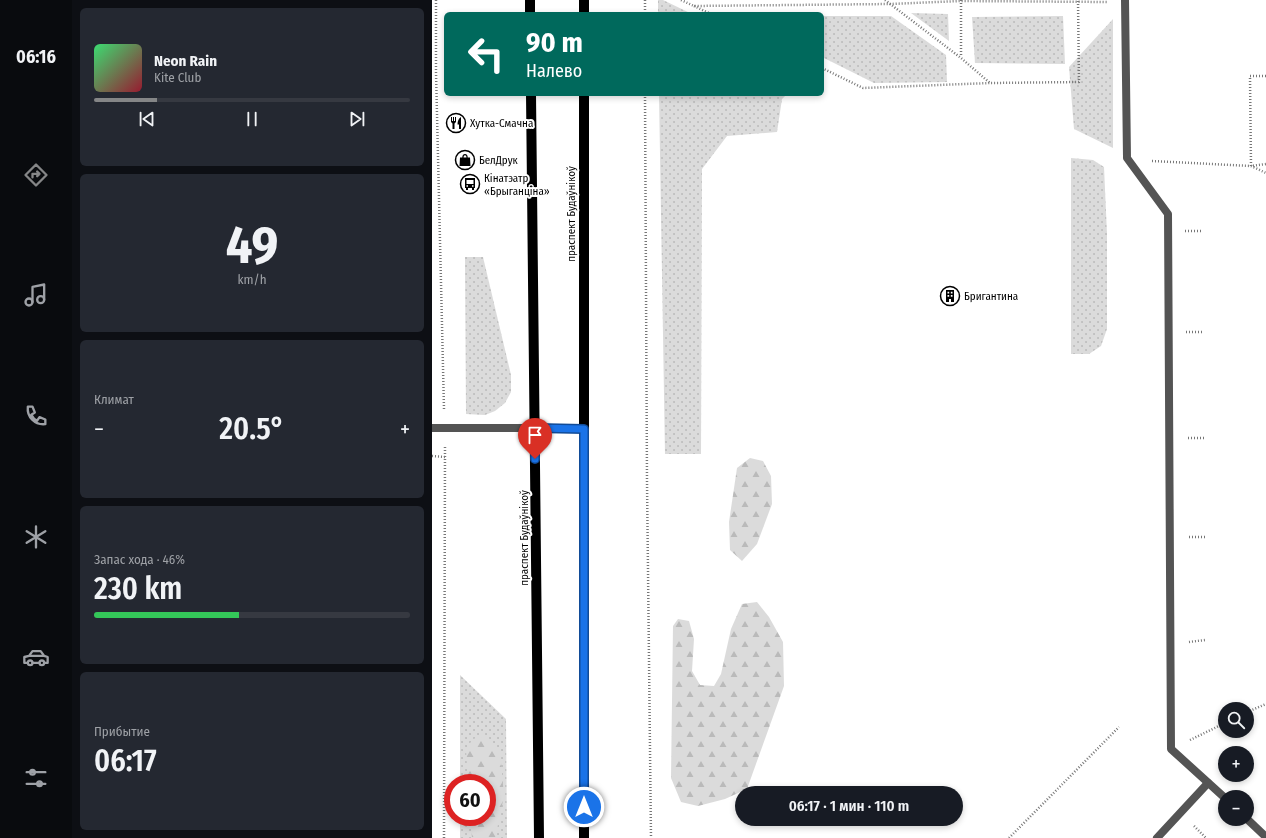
<!DOCTYPE html>
<html lang="ru">
<head>
<meta charset="utf-8">
<style>
	body { margin:0; font-family:"Fira Sans Condensed",sans-serif; background:#242831; color:#f1f3f6; height:100vh; display:flex; flex-direction:column; font-size:15px; white-space:nowrap }
	* { box-sizing:border-box; margin:0 }
	p { font-size:13px; color:#9ea1a6 }
	.icon { flex:none; width:22px; height:22px; fill:none; stroke:currentColor; stroke-width:2; stroke-linecap:round; stroke-linejoin:round }
	.map { position:relative; flex:1; overflow:hidden }
	.sheet { display:flex; flex-direction:column; gap:8px; padding:8px; background:#0d0f14; width:360px }
	.sheet>* { flex:none }
	.hud { position:absolute; left:12px; top:12px; width:380px; height:84px; border-radius:6px; box-shadow:0 2px 6px #0003; background:#00695c; color:#fff; overflow:hidden }
	.buttons { position:absolute; left:786px; top:702px; display:grid; gap:8px }
	.buttons a { display:grid; place-items:center; width:36px; height:36px; border-radius:50%; background:#171b24; box-shadow:0 2px 6px #0003; font-size:20px }
	.speed { position:absolute; left:12px; top:774px; display:flex; gap:8px; font-size:20px; font-weight:700; text-align:center }
	.speed>* { display:grid; place-content:center; width:52px; height:52px; border-radius:50%; background:#171b24; box-shadow:0 2px 6px #0003; line-height:1 }
	.speed .limit { border:6px solid #d22; background:#fff; color:#111 }
	.pin { position:absolute; display:grid; place-items:center; width:34px; height:34px; color:#fff; margin:-41px -17px; border-radius:50% 50% 50% 0; rotate:-45deg; box-shadow:0 0 4px #0007 }
	.pin .icon { rotate:45deg }
	.me { position:absolute; width:44px; margin:-22px; rotate:0deg; stroke-linejoin:round; filter:drop-shadow(0 0 3px #0008) }
	.turn { display:flex; align-items:center; gap:14px; height:84px; padding:0 16px; font-size:18px }
	.turn .icon { width:52px; height:52px; stroke-width:2.5 }
	.turn b { display:block; font-size:28px; line-height:34px }
	.big { font-size:30px; font-weight:600; line-height:1.1 }
	.sheet .widget { flex:1; display:flex; flex-direction:column; justify-content:center; gap:6px; min-width:0; padding:0 14px; border-radius:6px; background:#242831 }
	.sheet .dial { align-items:center; gap:0 }
	.dial b { font-size:52px; line-height:1 }
	.song { display:flex; align-items:center; gap:12px }
	.cover { width:48px; height:48px; border-radius:6px; background:linear-gradient(135deg,hsl(140 70% 55%),hsl(350 70% 35%)) }
	.played { height:4px; border-radius:2px; background:linear-gradient(90deg,#858687 20%,#363941 20%) }
	.keys { display:flex; justify-content:space-around; direction:ltr }
	.heat { display:flex; justify-content:space-between; align-items:center; font-size:22px; direction:ltr }
	.charge { height:6px; border-radius:3px; background:linear-gradient(90deg,#34c759 46%,#363941 0) }
	.trip { position:absolute; left:303px; top:786px; width:228px; height:40px; border-radius:20px; background:#171b24; box-shadow:0 2px 6px #0003; font-weight:600; line-height:40px; text-align:center }
	main { display:flex; flex:1; min-height:0 }
	.dock { display:flex; flex-direction:column; width:72px; justify-content:space-around; align-items:center; background:#090b0e; color:#9ea1a6 }
	.dock .icon { width:28px; height:28px }
	.dock .active { color:#858687 }
	.dock b { font-size:18px; color:#f1f3f6 }
	.map>svg:first-child { display:block }
</style>
</head>
<body>
<main>
<nav class="dock">
<b>06:16</b>
<svg class="icon active" aria-label="directions" viewBox="0 0 24 24"><path d="M12 3l9 9-9 9-9-9zM9 14v-3h6M13 9l2 2-2 2"/></svg>
<svg class="icon" aria-label="music" viewBox="0 0 24 24"><path d="M9 18V5l10-2v13"/><circle cx="6" cy="18" r="3"/><circle cx="16" cy="16" r="3"/></svg>
<svg class="icon" aria-label="phone" viewBox="0 0 24 24"><path d="M5 4h4l2 5-3 2q2 4 5 5l2-3 5 2v4C11 20 4 13 5 4z"/></svg>
<svg class="icon" aria-label="climate" viewBox="0 0 24 24"><path d="M12 3v18M4 7l16 10M4 17L20 7"/></svg>
<svg class="icon" aria-label="car" viewBox="0 0 24 24"><path d="M5 17H2v-5l4-1 3-4h7l3 4 3 1v5h-3M9 17h6M6 11h13"/><circle cx="7" cy="17" r="2"/><circle cx="17" cy="17" r="2"/></svg>
<svg class="icon" aria-label="filters" viewBox="0 0 24 24"><path d="M4 7h16M4 17h16"/><circle cx="9" cy="7" r="2"/><circle cx="15" cy="17" r="2"/></svg>
</nav>
<section class="sheet">
<div class="widget">
<div class="song"><i class="cover"></i><div><b>Neon Rain</b><p>Kite Club</p></div></div>
<div class="played"></div>
<div class="keys"><svg class="icon" aria-label="previous" viewBox="0 0 24 24"><path d="M18 5L8 12l10 7zM5 5v14"/></svg><svg class="icon" aria-label="pause" viewBox="0 0 24 24"><path d="M8 5v14M16 5v14"/></svg><svg class="icon" aria-label="next" viewBox="0 0 24 24"><path d="M6 5l10 7-10 7zM19 5v14"/></svg></div>
</div>
<div class="widget dial"><b>49</b><p>km/h</p></div>
<div class="widget"><p>Климат</p>
<div class="heat"><a>−</a><b class="big">20.5°</b><a>+</a></div>
</div>
<div class="widget"><p>Запас хода · 46%</p><b class="big">230 km</b><div class="charge"></div></div>
<div class="widget"><p>Прибытие</p><b class="big">06:17</b></div>
</section>
<div class="map">
<svg width="834" height="838" viewBox="0 0 834 838">
	<defs>
		<pattern id="grass-dots" width="8" height="8" patternUnits="userSpaceOnUse"><rect width="8" height="8" fill="#dbdbdb"/><path d="M2 2h.1M6 6h.1" fill="none" stroke="#bababa" stroke-width="1.8" stroke-linecap="round"/></pattern>
		<pattern id="forest-firs" width="22" height="20" patternUnits="userSpaceOnUse"><rect width="22" height="20" fill="#dbdbdb"/><path d="M5 1l3.5 6h-7zM16 11l3.5 6h-7z" fill="#bababa"/></pattern>
	</defs>
	<rect width="100%" height="100%" fill="#fff"/>
	<g fill="url(#grass-dots)">
		<path d="M 226,0 L 231,0 L 260,14 L 226,14 Z"/>
		<path d="M 479,13 L 516,14 L 517,41 Z"/>
		<path d="M 390,16 L 459,16 L 514,55 L 515,82 L 442,83 L 390,57 Z"/>
		<path d="M 631,16 L 633,64 L 543,63 L 540,17 Z"/>
		<path d="M 681,19 L 681,148 L 642,129 L 637,67 Z"/>
		<path d="M 227,94 L 355,94 L 350,99 L 345,132 L 295,136 L 270,169 L 269,454 L 233,454 Z"/>
		<path d="M 639,158 L 661,160 L 672,167 L 675,234 L 675,329 L 669,346 L 657,354 L 639,354 Z"/>
		<path d="M 33,257 L 51,257 L 79,375 L 79,392 L 73,403 L 63,411 L 53,415 L 34,414 Z"/>
		<path d="M 28,675 L 74,719 L 75,838 L 28,838 L 28,817 L 55,817 L 55,783 L 28,783 Z"/>
	</g>
	<g fill="url(#forest-firs)">
		<path d="M 318,458 L 331,461 L 339,476 L 340,504 L 325,544 L 310,561 L 298,550 L 297,522 L 305,468 Z"/>
		<path d="M 325,602 L 337,617 L 351,642 L 352,686 L 315,789 L 293,799 L 266,806 L 249,802 L 239,778 L 241,626 L 246,619 L 257,621 L 262,639 L 260,671 L 268,685 L 282,686 L 289,674 L 299,629 L 310,604 Z"/>
		<path d="M 54,736 L 68,751 L 72,796 L 64,834 L 64,838 L 40,838 L 38,817 L 55,817 L 55,783 L 36,783 L 34,749 L 41,739 Z"/>
	</g>
	<g fill="none" stroke-linecap="round" stroke-linejoin="round">
		<g stroke="#767676" stroke-width="2.5" stroke-dasharray="1 2" stroke-linecap="butt">
			<path d="M 4,0 L 4,72 L 12,409"/>
			<path d="M 213,0 L 213,14"/>
			<path d="M 249,0 L 262,6 L 458,4 L 529,1 L 676,2"/>
			<path d="M 453,0 L 529,58 L 558,83 L 647,82 L 646,0"/>
			<path d="M 529,0 L 529,57"/>
			<path d="M 262,6 L 279,14"/>
			<path d="M 390,68 L 431,88 L 558,83"/>
			<path d="M 834,76 L 818,76 L 819,166 L 834,164"/>
			<path d="M 213,94 L 215,481 L 219,838"/>
			<path d="M 720,161 L 819,166 L 834,173"/>
			<path d="M 753,231 L 771,231"/>
			<path d="M 754,332 L 772,332"/>
			<path d="M 756,438 L 773,438"/>
			<path d="M 0,456 L 13,457"/>
			<path d="M 757,537 L 774,537"/>
			<path d="M 757,642 L 773,640"/>
			<path d="M 815,712 L 834,704"/>
			<path d="M 758,740 L 793,723"/>
			<path d="M 762,826 L 774,838"/>
			<path d="M 12,838 L 13,446"/>
			<path d="M 577,838 L 687,727"/>
		</g>
		<g stroke="#545454" stroke-width="8">
			<path d="M 693,0 L 695,158 L 736,214 L 739,749 L 793,798"/>
			<path d="M 0,428 L 103,428"/>
			<path d="M 815,819 L 834,837"/>
			<path d="M 725,838 L 776,783"/>
		</g>
		<path stroke="#545454" stroke-width="8" d="M 103,428 L 152,429"/>
		<g stroke="#000" stroke-width="10">
			<path d="M 98,0 L 98,14"/>
			<path d="M 152,0 L 152,14"/>
			<path d="M 99,94 L 107,838"/>
			<path d="M 152,94 L 152,838"/>
		</g>
	</g>
	<g fill="none" stroke-linecap="round" stroke-linejoin="round">
		<g stroke="#114b97" stroke-width="10">
			<path id="route" d="M 103,459 L 103,428 L 152,429 L 152,807"/>
		</g>
		<use href="#route" stroke="#1a73e8" stroke-width="7"/>
	</g>
	<defs>
		<g id="restaurant-ring" transform="scale(1)"><circle r="9.5" fill="#fff" stroke="#000" stroke-width="1.5"/><path d="M-5-6h1v4h1v-4h1v4h1v-4h1v5L-1.5 .5V6h-2V.5L-5-1ZM5-6V6H3V1.5H1.5Q1.5-4 5-6Z" fill="#000"/></g>
		<g id="shop-ring" transform="scale(1)"><circle r="9.5" fill="#fff" stroke="#000" stroke-width="1.5"/><path d="M-5-2.5h2.3a2.7 3.5 0 0 1 5.4 0H5L5.5 6h-11ZM-1.5-2.5h3a1.5 2.3 0 0 0-3 0Z" fill="#000"/></g>
		<g id="bus-ring" transform="scale(1)"><circle r="9.5" fill="#fff" stroke="#000" stroke-width="1.5"/><path d="M-5-6H5V4H4V6H2V4H-2V6H-4V4H-5ZM-3.5-4V0h7V-4ZM-3.5 1.2v1.5H-2V1.2ZM2 1.2v1.5H3.5V1.2Z" fill="#000"/></g>
		<g id="building-ring" transform="scale(1)"><circle r="9.5" fill="#fff" stroke="#000" stroke-width="1.5"/><path d="M-4-6H4V6H1V3H-1V6H-4ZM-2.5-4.3h1.7v1.8h-1.7ZM.8-4.3h1.7v1.8H.8ZM-2.5-1h1.7V.8h-1.7ZM.8-1h1.7V.8H.8Z" fill="#000"/></g>
	</defs>
	<g fill-rule="evenodd">
		<use href="#restaurant-ring" x="24" y="123"/>
		<use href="#shop-ring" x="33" y="160"/>
		<use href="#bus-ring" x="38" y="184"/>
		<use href="#building-ring" x="518" y="296"/>
	</g>
	<g text-anchor="middle" stroke-width="4" stroke-linejoin="round" paint-order="stroke">
		<g font-size="11" fill="#000" stroke="#fff" text-anchor="start">
			<text x="38" y="127">Хутка-Смачна</text>
			<text x="47" y="164">БелДрук</text>
			<text x="52" y="182">Кінатэатр<tspan x="52" dy="13">«Брыганціна»</tspan></text>
			<text x="532" y="300">Бригантина</text>
		</g>
		<g font-size="11" fill="#000" stroke="#fff">
			<text transform="translate(139 214) rotate(-90)" y="4">праспект Будаўнікоў</text>
			<text transform="translate(92 538) rotate(-90)" y="4">праспект Будаўнікоў</text>
		</g>
	</g>
</svg>
<div class="buttons">
<a><svg class="icon" aria-label="search" viewBox="0 0 24 24"><circle cx="10" cy="10" r="6"/><path d="M15 15l6 6"/></svg></a>
<a>+</a>
<a>−</a>
</div>
<div class="speed"><div class="limit">60</div></div>
<div class="pin" style="left:103px;top:459px;background:#d93025"><svg class="icon" aria-label="arrive" viewBox="0 0 24 24"><path d="M6 21V4h12l-3 4 3 4H6"/></svg></div>
<svg class="me" style="left:152px;top:807px" viewBox="-20 -20 40 40"><circle r="17" fill="#1a73e8" stroke="#fff" stroke-width="3"/><path d="M0-11L8 9 0 5-8 9z" fill="#fff"/></svg>
<div class="trip">06:17 · 1 мин · 110 m</div>
<div class="hud">
<div class="turn"><svg class="icon" aria-label="left" viewBox="0 0 24 24"><path d="M17 20v-9H6M10 6l-5 5 5 5"/></svg><div><b>90 m</b>Налево</div></div>
</div>
</div>
</main>
</body>
</html>
